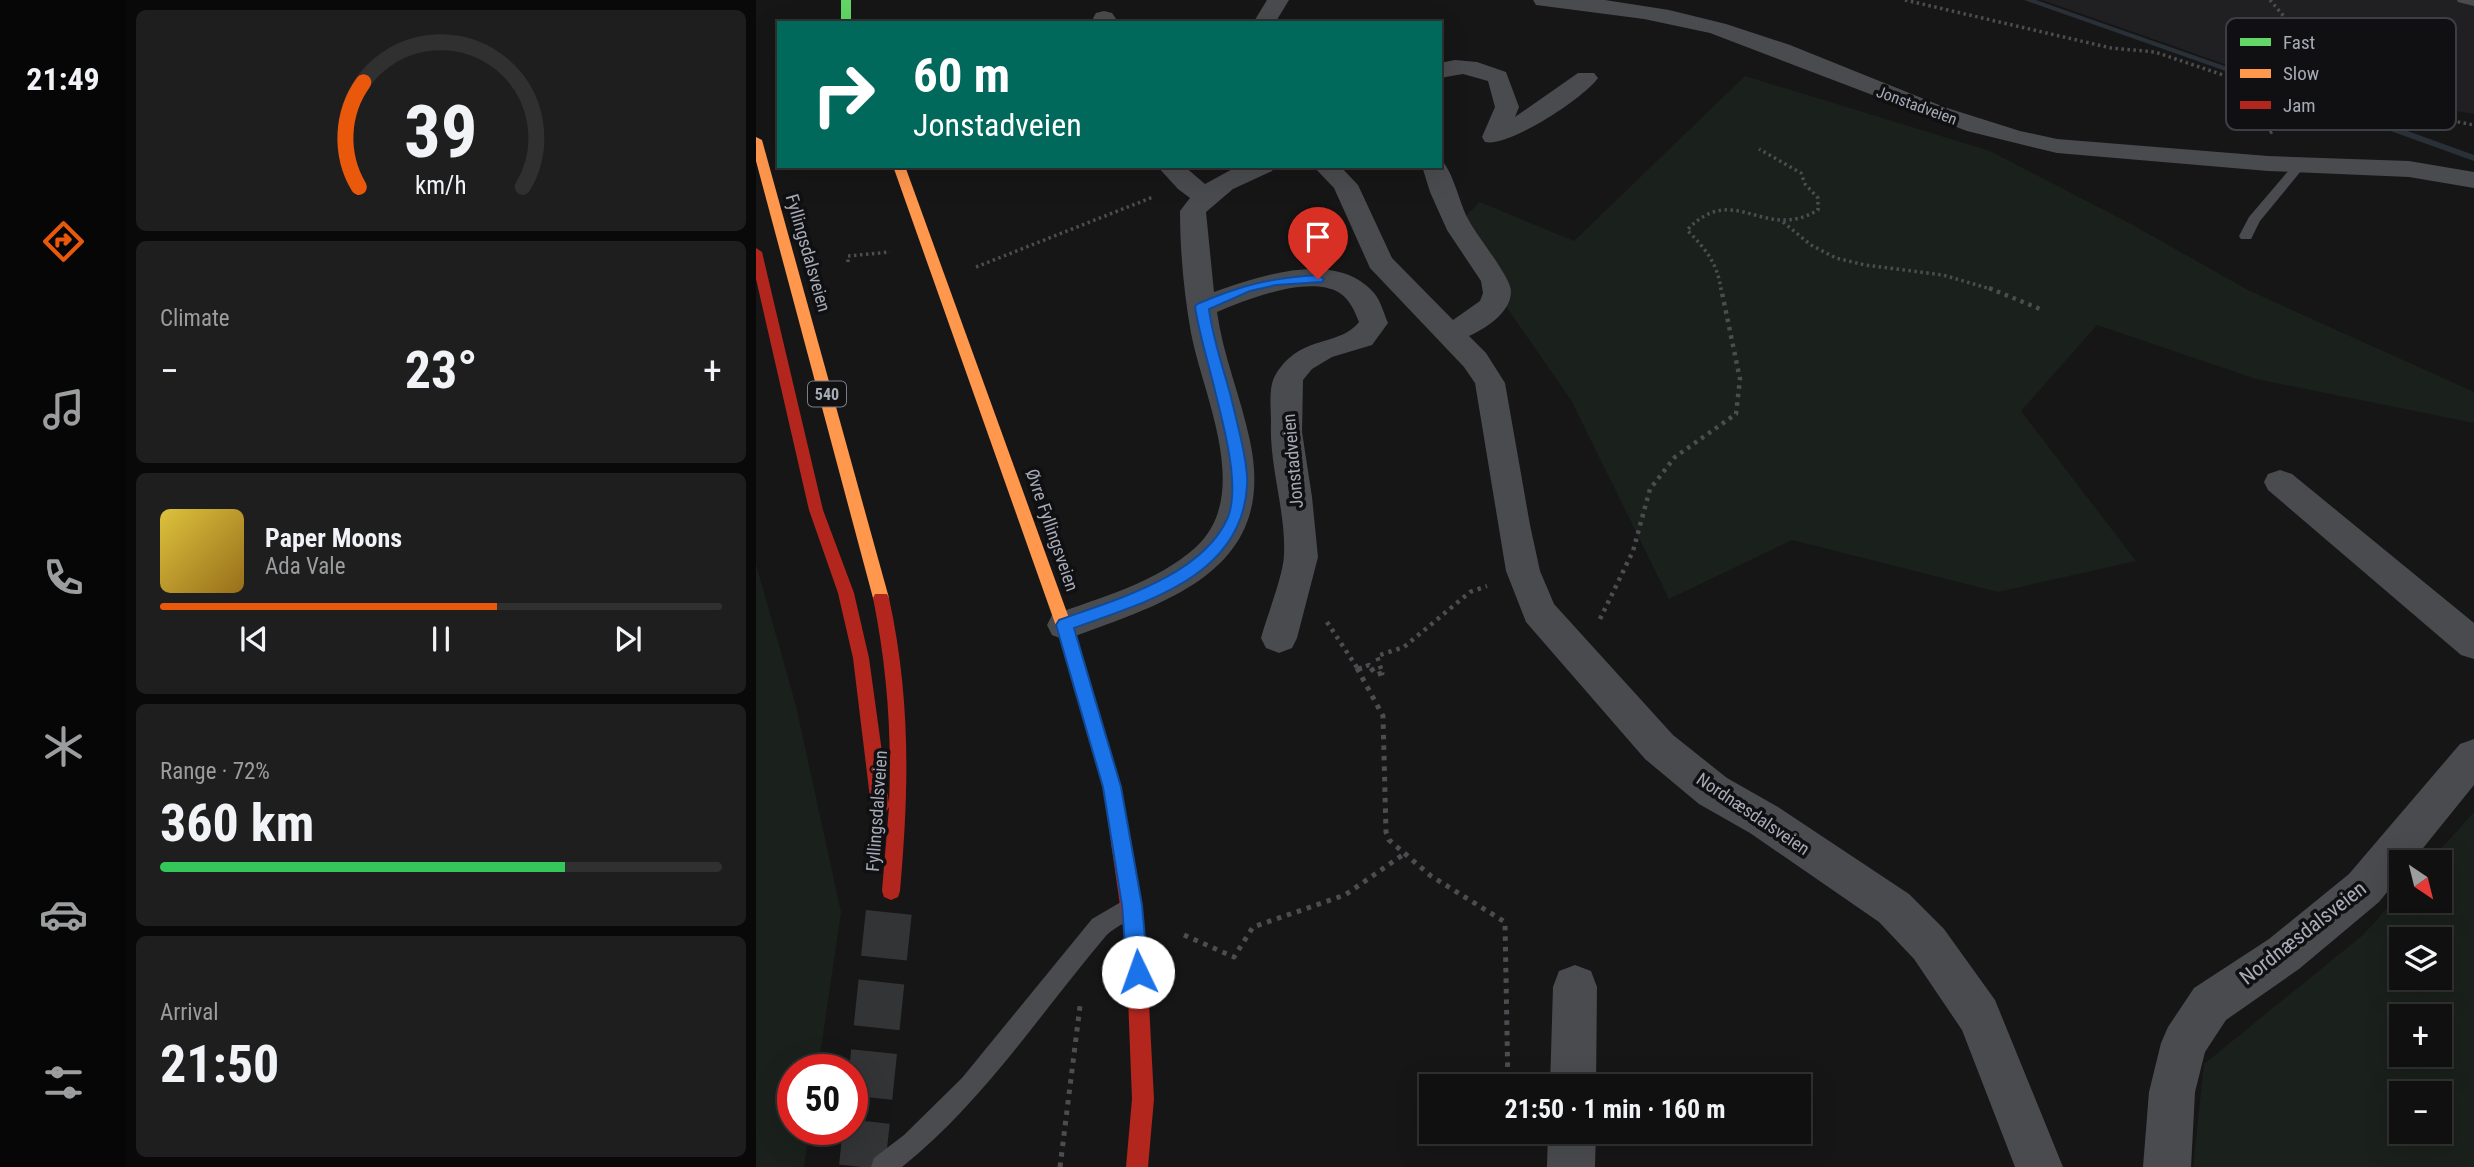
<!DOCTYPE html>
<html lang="en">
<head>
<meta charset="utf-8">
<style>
	body { margin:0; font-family:"Roboto Condensed",sans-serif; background:#1e1e1e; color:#f1f3f6; height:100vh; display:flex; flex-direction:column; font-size:26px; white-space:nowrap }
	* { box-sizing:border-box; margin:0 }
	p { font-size:23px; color:#9c9d9f }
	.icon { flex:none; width:38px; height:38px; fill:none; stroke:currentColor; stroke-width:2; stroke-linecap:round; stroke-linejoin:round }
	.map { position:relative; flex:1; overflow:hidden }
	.side { display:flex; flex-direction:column; gap:10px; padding:10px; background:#090909; width:630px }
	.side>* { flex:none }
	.banner { position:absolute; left:21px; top:21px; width:665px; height:147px; border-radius:0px; box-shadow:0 7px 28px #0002,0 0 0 2px #303030; background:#00695c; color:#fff; overflow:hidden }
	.needle { width:46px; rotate:145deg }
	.controls { position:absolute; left:1633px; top:850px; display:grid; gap:14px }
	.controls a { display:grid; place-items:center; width:63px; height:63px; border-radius:0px; background:#101010; box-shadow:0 7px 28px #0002,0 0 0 2px #303030; font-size:35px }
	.speed { position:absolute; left:21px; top:1054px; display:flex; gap:14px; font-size:35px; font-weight:700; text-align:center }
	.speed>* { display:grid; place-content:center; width:91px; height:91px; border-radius:50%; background:#101010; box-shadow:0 7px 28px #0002,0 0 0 2px #303030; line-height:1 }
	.speed .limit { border:10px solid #d22; background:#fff; color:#111 }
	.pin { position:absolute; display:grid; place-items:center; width:60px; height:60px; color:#fff; margin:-72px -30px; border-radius:50% 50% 50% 0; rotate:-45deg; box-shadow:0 0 7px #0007 }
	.pin .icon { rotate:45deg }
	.me { position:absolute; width:77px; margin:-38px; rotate:357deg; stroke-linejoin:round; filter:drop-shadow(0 0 5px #0008) }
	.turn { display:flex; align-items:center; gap:24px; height:147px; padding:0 21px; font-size:32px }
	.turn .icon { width:91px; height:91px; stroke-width:2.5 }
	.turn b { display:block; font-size:49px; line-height:60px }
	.big { font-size:52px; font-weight:700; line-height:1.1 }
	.side .tile { flex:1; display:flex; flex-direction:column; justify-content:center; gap:10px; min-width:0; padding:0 24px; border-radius:10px; background:#1e1e1e }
	.side .dial { align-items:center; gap:0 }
	.dial svg { height:182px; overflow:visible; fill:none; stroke:#303030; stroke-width:7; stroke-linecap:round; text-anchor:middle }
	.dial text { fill:#f1f3f6; stroke:none }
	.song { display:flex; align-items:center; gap:21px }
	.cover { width:84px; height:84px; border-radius:10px; background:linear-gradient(135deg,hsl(50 70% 55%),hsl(40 70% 35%)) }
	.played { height:7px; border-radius:4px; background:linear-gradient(90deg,#ea580c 60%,#303030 60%) }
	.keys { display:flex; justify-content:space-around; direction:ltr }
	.heat { display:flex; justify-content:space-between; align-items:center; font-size:38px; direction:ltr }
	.charge { height:10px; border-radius:5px; background:linear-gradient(90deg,#34c759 72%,#303030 0) }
	.trip { position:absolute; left:663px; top:1074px; width:392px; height:70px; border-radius:0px; background:#101010; box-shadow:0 7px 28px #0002,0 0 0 2px #303030; font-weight:700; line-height:70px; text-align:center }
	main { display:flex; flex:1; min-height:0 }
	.dock { display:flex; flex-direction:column; width:126px; justify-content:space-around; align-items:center; background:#060606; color:#9c9d9f }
	.dock .icon { width:49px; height:49px }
	.dock .active { color:#ea580c }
	.dock b { font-size:32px; color:#f1f3f6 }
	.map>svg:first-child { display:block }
</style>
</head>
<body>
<main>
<nav class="dock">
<b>21:49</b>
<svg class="icon active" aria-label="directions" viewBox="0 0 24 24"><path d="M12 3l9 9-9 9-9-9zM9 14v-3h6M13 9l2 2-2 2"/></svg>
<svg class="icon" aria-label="music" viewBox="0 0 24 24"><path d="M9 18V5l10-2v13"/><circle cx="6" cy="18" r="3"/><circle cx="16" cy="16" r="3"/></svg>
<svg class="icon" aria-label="phone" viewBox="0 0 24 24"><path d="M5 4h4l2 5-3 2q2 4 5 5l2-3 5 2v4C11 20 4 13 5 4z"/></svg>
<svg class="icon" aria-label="climate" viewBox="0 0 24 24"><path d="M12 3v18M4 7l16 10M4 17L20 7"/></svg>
<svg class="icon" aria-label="car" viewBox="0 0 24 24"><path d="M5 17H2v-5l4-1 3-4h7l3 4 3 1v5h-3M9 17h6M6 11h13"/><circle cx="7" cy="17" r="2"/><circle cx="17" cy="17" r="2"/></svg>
<svg class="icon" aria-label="filters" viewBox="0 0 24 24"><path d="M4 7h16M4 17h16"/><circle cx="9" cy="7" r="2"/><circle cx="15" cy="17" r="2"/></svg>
</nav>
<section class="side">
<div class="tile dial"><svg viewBox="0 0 100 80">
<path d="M14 69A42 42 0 1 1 86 69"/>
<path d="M14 69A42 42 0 0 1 16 23" stroke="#ea580c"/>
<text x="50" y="56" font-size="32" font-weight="700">39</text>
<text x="50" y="72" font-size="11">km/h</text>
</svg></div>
<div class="tile"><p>Climate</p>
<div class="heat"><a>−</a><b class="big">23°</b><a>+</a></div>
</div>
<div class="tile">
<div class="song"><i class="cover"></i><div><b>Paper Moons</b><p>Ada Vale</p></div></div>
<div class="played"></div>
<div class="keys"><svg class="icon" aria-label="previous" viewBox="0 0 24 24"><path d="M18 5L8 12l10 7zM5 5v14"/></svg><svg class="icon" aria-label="pause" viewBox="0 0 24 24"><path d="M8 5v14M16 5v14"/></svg><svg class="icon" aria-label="next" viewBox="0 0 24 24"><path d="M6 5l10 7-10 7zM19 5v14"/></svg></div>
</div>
<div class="tile"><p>Range · 72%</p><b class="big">360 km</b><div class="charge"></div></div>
<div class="tile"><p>Arrival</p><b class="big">21:50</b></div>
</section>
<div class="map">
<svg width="1718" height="1167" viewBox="0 0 1718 1167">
	<rect width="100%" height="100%" fill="#161616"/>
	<path fill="#202023" d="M 1286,0 L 1718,0 L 1718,114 L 1514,80 Z"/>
	<g fill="#1a201b" fill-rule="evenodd">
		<path d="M 989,76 L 1234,151 L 1375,224 L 1492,290 L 1718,392 L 1718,423 L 1500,379 L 1341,325 L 1265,411 L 1380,561 L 1242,592 L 1036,540 L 913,599 L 815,400 L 724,269 L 706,220 L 724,202 L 818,241 Z"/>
		<path d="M 0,564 L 40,706 L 85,912 L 62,1069 L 37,1069 L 37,1129 L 54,1129 L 48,1167 L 0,1167 Z"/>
		<path d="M 1718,812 L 1718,1167 L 1437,1167 L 1448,1064 L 1607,935 L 1645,893 L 1645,901 L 1684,901 L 1684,863 L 1672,863 ZM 1645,940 L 1684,940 L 1684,978 L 1645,978 ZM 1645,1017 L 1684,1017 L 1684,1055 L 1645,1055 ZM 1645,1094 L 1684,1094 L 1684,1132 L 1645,1132 Z"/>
	</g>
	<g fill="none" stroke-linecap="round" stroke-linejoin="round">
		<g fill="#293038" fill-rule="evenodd">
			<path d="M 1268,0 L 1280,0 L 1563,99 L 1555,101 Z"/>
			<path d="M 1568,103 L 1574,103 L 1718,155 L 1718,161 L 1568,107 Z"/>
		</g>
		<path stroke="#333436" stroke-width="46" stroke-dasharray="46 24" stroke-linecap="butt" d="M 106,1167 L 135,891"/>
		<g stroke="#4c4d51" stroke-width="3.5" stroke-dasharray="2.5 3.5" stroke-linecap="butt">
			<path d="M 1149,0 L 1355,48 L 1399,52 L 1553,104 L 1567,100 L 1636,117 L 1676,117 L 1718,125"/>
			<path d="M 1514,0 L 1547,39 L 1568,37 L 1611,74"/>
			<path d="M 1478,54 L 1479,60 L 1485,64 L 1566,100"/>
			<path d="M 1514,133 L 1551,105"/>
			<path d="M 1027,222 L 1055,245 L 1080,258 L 1109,265 L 1187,275 L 1238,290"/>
			<path d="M 92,262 L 92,256 L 134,252"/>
			<path d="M 220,267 L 397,197"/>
			<path d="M 965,290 C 962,264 949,248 931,230 C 979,180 1007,243 1062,210 L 1062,198 L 1049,184 L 1045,173 L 1003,149"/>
		</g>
		<g stroke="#4c4d51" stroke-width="4.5" stroke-dasharray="3.5 5" stroke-linecap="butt">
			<path d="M 1233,288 L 1284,309"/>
			<path d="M 844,619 L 877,551 L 894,489 L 919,457 L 980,414 L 984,379 L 965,288"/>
			<path d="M 571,622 L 602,669"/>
			<path d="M 602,669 L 613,665 L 616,669"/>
			<path d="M 625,669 L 621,656 L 648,647 L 714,592 L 731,586"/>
		</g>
		<g stroke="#4c4d51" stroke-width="5" stroke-dasharray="4.5 6" stroke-linecap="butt">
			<path d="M 601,668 L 627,716 L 630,832 L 633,840 L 675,876 L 749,922 L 752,1087"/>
			<path d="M 615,668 L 620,675 L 626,673 L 624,668"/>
			<path d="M 602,669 L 606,668"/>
			<path d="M 428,935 L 478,957 L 497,927 L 589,895 L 648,854"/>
			<path d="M 752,1132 L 752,1139"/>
			<path d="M 304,1167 L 324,1006"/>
		</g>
		<g fill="#4a4b4f" fill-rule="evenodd">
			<path d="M 1701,0 L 1718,0 L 1718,6 L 1702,2 Z"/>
			<path d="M 1544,161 L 1550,165 L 1504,221 L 1495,239 L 1485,239 L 1483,236 L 1493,217 L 1540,162 Z"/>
			<path d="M 370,899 L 378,902 L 381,909 C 375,923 358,926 349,937 C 283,1015 227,1102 146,1167 L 115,1167 L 118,1158 L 148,1135 L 206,1078 L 336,919 Z"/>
		</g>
		<g fill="#4a4b4f" fill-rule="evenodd">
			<path d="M 511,0 L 533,0 L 519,23 L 497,23 Z"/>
			<path d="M 777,0 L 849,0 L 913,10 L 970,24 L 1034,45 L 1188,107 L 1264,131 L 1301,139 L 1512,156 L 1653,161 L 1718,172 L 1718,188 L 1653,177 L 1512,171 L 1301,153 L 1211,131 L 954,33 L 888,19 L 788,6 L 780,5 Z"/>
			<path d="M 348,11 L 356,13 L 363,23 L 340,23 L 337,18 L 340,13 Z"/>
			<path d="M 699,60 L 721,62 L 750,72 L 763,107 L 759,117 L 822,73 L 838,73 L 842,78 C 828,98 752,148 729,142 L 726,137 L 739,107 L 732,81 L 707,74 L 684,78 L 684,63 Z"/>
			<path d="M 684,160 C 695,165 704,204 711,217 C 719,234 755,277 755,291 C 755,313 730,328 713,336 L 730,353 L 749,383 L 774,525 L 784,571 L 798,604 L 917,735 L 971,778 L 1022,807 L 1153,894 L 1188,929 L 1239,1000 L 1307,1167 L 1259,1167 L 1206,1030 L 1158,959 L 1123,922 L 994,833 L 943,804 L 889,759 L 770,622 L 750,571 L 719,383 L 708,367 L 614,268 L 578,188 L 557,166 L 584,166 L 602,185 L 636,258 L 697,320 L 724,301 L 727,293 L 725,281 L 691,230 L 674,192 L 666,166 L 684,166 Z"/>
			<path d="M 401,166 L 428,166 L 449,184 L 482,166 L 519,166 L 516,171 L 477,189 L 450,212 L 458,292 C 504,276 580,249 618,293 C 625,301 628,314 632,323 L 616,345 L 576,357 L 556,369 L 547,380 L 546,432 L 556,497 L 562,557 L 541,638 L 536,648 L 523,653 L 510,648 L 505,638 C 511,615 527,577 528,555 C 530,511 513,466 515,422 C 515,408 512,386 520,374 C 546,333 582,348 603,322 C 598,310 594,299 582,292 C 551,275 490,300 461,312 C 467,356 485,397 494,441 C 521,567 418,600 322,635 L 309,640 L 296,635 L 291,625 L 296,615 C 346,597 400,583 440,547 C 497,494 447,396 435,333 C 428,294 424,251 424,211 L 434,198 L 422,189 Z"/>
			<path d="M 1524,470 L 1536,474 L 1718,623 L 1718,659 L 1705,655 L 1512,490 L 1508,482 L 1512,474 Z"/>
			<path d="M 1718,739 L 1718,785 L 1655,863 L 1645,863 L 1645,875 L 1623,902 L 1543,969 L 1470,1020 L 1449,1052 L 1439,1092 L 1435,1167 L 1387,1167 L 1393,1092 L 1405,1043 L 1412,1027 L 1438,988 L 1513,939 L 1593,874 L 1704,744 Z"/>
			<path d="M 819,965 L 835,971 L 841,987 L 840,1087 L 794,1087 L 797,987 L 803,971 Z"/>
			<path d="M 792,1132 L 840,1132 L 839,1167 L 791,1167 Z"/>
		</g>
		<rect fill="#63d668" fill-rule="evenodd" x="85" y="0" width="10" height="23"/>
		<g fill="#ff974d" fill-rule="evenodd">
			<path d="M 0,137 L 6,140 L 133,598 L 131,602 L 119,602 L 117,598 L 0,161 Z"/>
			<path d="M 137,166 L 149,166 L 322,643 L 320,648 L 308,648 L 306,643 Z"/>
		</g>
		<g fill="#b3261e" fill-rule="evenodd">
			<path d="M 0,248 L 6,252 L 67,510 L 98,593 L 113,658 L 133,803 C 136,734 131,667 117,598 L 119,594 L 131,594 L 133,598 C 155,700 153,788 144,891 L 142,897 L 135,900 L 128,897 L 126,891 L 133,807 L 130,812 L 124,814 L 118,812 L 115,806 L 97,658 L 82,593 L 53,510 L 0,279 Z"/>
			<path d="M 314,636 L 320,638 L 322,643 L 365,787 L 390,947 L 398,1099 L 392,1167 L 370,1167 L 376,1099 L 370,947 L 347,787 L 306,643 L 308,638 Z"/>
		</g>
	</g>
	<path fill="#1a73e8" stroke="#114b97" stroke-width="2" d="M 562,275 L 568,279 L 566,282 L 520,285 L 494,291 L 453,309 C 457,340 467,367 475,397 C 480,419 493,465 491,486 C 486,577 389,602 318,628 L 365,787 L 386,905 L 392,972 L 389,979 L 382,982 L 374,979 L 371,972 L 366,905 L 347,787 L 300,625 L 303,620 C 358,600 447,576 472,517 C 484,486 468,427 460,395 C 453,365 444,338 439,307 L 441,304 C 486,285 513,278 562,275 Z"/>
	<g text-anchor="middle" stroke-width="7" stroke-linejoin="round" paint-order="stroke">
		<g font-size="16" fill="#a7abb7" stroke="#101012">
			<text transform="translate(1161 105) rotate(20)" y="6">Jonstadveien</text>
		</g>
		<rect fill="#101012" stroke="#7a7c86" stroke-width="2" x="52" y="381.5" width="38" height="25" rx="5"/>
		<g font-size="16" font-weight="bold" fill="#a7abb7">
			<text x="71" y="400">540</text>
		</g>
		<g font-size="18" fill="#a7abb7" stroke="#101012">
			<text transform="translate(52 253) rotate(74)" y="6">Fyllingsdalsveien</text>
			<text transform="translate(537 461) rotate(-95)" y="6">Jonstadveien</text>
			<text transform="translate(296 530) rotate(71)" y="6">Øvre Fyllingsveien</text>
			<text transform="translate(121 811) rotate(-86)" y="6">Fyllingsdalsveien</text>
			<text transform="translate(997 814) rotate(34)" y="6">Nordnæsdalsveien</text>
		</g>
		<g font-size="21" fill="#a7abb7" stroke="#101012">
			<text transform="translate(1547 933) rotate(-38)" y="7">Nordnæsdalsveien</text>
		</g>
	</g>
	<rect x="1470" y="18" width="230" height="112" rx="10" fill="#101012" stroke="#3d3e44" stroke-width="2"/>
	<rect x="1484" y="38" width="31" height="8" fill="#63d668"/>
	<rect x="1484" y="69" width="31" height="9" fill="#ff974d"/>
	<rect x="1484" y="101" width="31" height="8" fill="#b3261e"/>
	<g font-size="19" fill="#a7abb7">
		<text x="1527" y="49">Fast</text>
		<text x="1527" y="80">Slow</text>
		<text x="1527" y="112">Jam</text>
	</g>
</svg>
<div class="controls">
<a><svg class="needle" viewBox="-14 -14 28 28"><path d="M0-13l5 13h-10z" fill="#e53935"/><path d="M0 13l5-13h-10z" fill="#9c9d9f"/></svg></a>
<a><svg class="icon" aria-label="layers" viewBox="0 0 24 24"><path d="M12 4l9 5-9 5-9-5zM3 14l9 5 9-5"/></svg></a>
<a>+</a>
<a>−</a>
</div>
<div class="speed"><div class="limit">50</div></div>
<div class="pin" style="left:562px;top:279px;background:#d93025"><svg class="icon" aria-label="arrive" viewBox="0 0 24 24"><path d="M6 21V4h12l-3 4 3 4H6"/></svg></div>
<svg class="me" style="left:382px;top:972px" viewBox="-20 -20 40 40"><circle r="19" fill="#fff"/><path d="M0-13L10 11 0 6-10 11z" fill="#1a73e8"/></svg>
<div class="trip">21:50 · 1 min · 160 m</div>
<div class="banner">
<div class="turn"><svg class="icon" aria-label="right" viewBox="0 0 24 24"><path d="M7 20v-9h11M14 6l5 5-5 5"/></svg><div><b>60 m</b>Jonstadveien</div></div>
</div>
</div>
</main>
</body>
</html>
